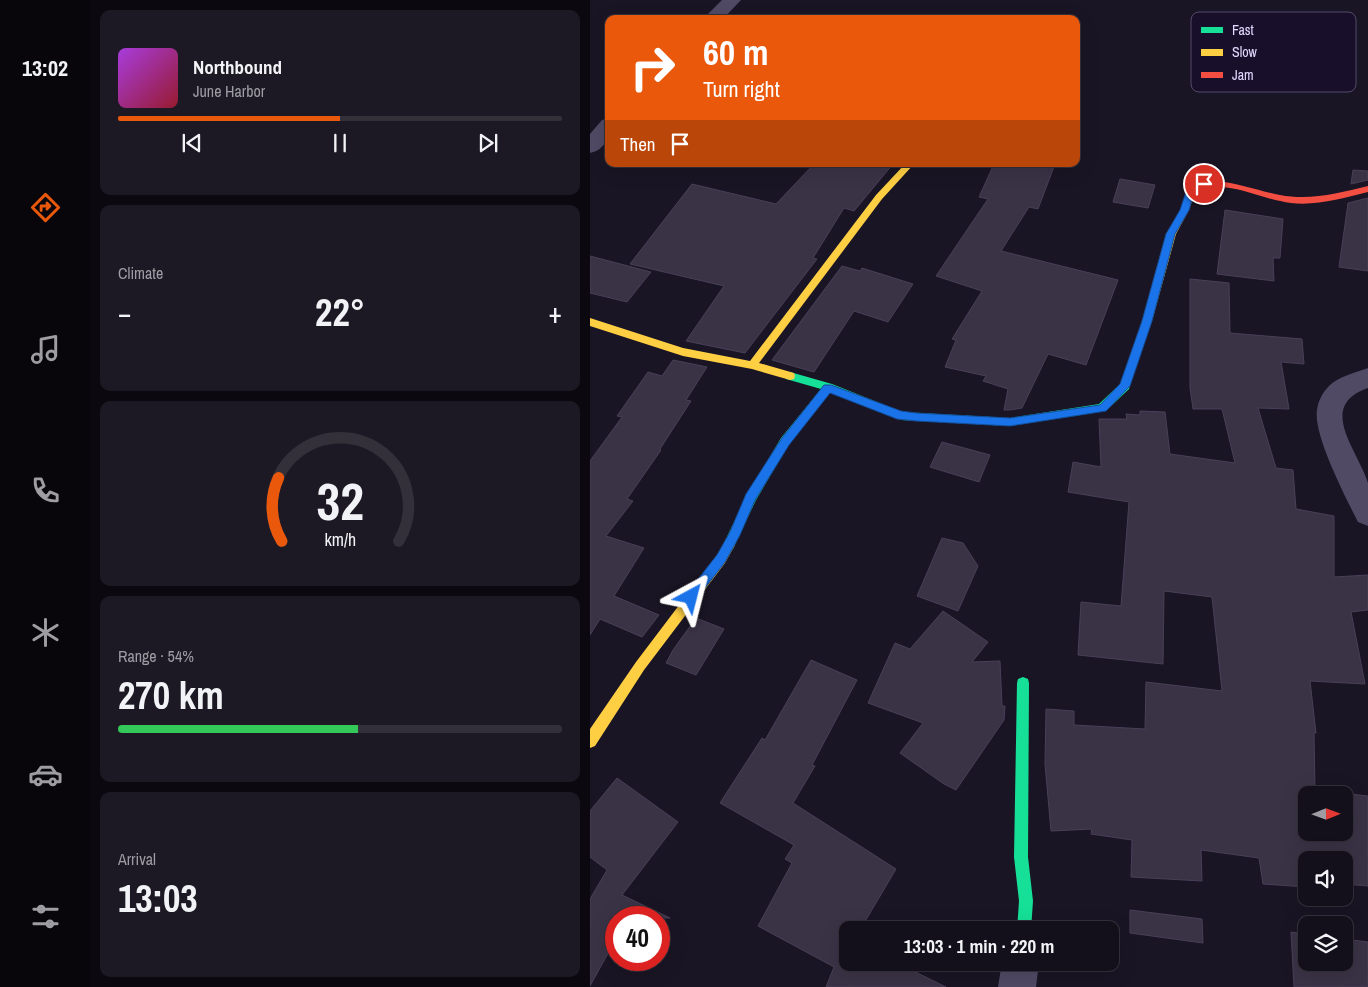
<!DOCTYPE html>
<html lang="en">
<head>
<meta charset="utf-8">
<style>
	body { margin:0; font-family:"Archivo Narrow",sans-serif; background:#1d1924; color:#f1f3f6; height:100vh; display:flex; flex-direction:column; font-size:19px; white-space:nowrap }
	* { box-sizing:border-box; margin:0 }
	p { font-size:16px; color:#9d9da3 }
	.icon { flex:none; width:28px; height:28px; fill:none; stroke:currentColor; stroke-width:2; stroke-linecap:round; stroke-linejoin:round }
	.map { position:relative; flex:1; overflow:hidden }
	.sheet { display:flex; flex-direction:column; gap:10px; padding:10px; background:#0b090f; width:500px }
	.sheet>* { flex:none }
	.top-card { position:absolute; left:15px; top:15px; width:475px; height:152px; border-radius:10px; box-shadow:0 5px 20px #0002,0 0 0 1px #33303a; background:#ea580c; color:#fff; overflow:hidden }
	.needle { width:32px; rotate:89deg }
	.buttons { position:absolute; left:708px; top:786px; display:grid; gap:10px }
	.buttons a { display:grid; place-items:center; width:55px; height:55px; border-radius:10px; background:#14101b; box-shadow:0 5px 20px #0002,0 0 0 1px #33303a; font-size:25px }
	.speed { position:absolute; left:15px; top:906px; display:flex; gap:10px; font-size:25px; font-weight:700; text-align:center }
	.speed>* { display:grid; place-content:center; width:65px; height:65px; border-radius:50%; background:#14101b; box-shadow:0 5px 20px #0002,0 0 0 1px #33303a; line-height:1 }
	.speed .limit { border:8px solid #d22; background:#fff; color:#111 }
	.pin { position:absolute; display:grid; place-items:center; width:42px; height:42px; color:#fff; margin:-21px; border:2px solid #fff; border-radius:50%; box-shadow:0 1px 5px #0007 }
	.me { position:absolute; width:55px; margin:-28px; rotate:38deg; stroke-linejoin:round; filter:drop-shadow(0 0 4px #0008) }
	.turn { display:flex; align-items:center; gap:18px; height:105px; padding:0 15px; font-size:22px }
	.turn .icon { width:65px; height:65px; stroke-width:2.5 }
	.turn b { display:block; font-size:35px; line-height:42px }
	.then { display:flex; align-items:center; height:48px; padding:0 15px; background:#0003; gap:10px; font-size:19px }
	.big { font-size:38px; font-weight:700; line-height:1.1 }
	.sheet .widget { flex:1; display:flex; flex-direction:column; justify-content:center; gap:8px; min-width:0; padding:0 18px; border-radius:10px; background:#1d1924 }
	.sheet .dial { align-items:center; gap:0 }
	.dial svg { height:130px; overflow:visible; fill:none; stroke:#33303a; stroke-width:7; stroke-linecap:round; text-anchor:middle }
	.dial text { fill:#f1f3f6; stroke:none }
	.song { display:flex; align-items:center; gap:15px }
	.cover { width:60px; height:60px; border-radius:8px; background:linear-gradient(135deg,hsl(280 70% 55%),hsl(350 70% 35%)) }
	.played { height:5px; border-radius:2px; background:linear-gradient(90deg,#ea580c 50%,#33303a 50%) }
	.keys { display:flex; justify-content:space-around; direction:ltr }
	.heat { display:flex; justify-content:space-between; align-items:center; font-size:28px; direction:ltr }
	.charge { height:8px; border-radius:4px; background:linear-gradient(90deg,#34c759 54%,#33303a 0) }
	.trip { position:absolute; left:249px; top:921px; width:280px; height:50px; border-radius:10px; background:#14101b; box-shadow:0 5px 20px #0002,0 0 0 1px #33303a; font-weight:700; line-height:50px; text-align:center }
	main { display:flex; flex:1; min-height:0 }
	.tabs { display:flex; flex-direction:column; width:90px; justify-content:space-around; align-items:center; background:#08060b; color:#9d9da3 }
	.tabs .icon { width:35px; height:35px }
	.tabs .current { color:#ea580c }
	.tabs b { font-size:22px; color:#f1f3f6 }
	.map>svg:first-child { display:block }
</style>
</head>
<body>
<main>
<nav class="tabs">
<b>13:02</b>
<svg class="icon current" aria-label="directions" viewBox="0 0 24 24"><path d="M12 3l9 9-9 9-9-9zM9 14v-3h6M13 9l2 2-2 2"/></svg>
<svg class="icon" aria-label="music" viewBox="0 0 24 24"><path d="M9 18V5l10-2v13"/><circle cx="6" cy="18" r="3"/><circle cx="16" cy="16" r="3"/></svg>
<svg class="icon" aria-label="phone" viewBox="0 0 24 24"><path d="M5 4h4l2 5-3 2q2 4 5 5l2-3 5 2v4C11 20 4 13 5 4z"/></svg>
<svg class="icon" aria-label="climate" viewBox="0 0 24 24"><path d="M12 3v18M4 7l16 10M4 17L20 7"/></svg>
<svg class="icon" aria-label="car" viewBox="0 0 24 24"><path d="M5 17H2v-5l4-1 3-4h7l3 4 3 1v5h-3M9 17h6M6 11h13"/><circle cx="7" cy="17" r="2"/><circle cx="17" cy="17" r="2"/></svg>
<svg class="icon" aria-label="filters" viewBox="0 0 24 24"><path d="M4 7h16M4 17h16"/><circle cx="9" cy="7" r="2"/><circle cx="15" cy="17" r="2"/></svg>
</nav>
<section class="sheet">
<div class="widget">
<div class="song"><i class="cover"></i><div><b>Northbound</b><p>June Harbor</p></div></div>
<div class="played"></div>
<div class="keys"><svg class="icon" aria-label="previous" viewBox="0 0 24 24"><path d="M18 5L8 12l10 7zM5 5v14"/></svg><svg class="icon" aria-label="pause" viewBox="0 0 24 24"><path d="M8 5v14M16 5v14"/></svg><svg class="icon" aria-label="next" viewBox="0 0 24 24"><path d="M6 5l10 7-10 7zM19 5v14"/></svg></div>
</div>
<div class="widget"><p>Climate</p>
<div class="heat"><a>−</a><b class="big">22°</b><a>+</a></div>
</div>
<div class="widget dial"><svg viewBox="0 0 100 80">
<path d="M14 69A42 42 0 1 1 86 69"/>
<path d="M14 69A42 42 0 0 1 12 30" stroke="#ea580c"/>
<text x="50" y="56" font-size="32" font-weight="700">32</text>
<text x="50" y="72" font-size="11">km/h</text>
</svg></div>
<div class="widget"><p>Range · 54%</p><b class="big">270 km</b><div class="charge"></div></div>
<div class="widget"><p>Arrival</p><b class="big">13:03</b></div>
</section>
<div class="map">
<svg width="778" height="987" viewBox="0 0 778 987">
	<rect width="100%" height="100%" fill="#1a1524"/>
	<g fill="#3a3346" stroke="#484058" fill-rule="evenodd">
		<path d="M 224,164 L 303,164 L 264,211 L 254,208 L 223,258 L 227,259 L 155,353 L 96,341 L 134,286 L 40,264 L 102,184 L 186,204 Z"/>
		<path d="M 404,164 L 465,164 L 448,209 L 439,207 L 411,251 L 528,280 L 496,365 L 458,354 L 432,408 L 420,410 L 414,410 L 418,389 L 393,381 L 396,376 L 355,367 L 366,340 L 362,339 L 392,291 L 346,276 L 398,199 L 389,197 Z"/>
		<path d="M 763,170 L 778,171 L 778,180 L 761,184 Z"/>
		<path d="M 530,179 L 565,185 L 558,208 L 523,202 Z"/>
		<path d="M 778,198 L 778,271 L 749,267 L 758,203 Z"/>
		<path d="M 635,210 L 693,219 L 690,258 L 683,258 L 684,281 L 627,274 Z"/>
		<path d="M 0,256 L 61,272 L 37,302 L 0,293 Z"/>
		<path d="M 252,266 L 270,271 L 272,268 L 323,284 L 298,322 L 264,311 L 224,372 L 182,360 Z"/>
		<path d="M 600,279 L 639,283 L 640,333 L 712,339 L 714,364 L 691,362 L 699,409 L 668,408 L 686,468 L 703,470 L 706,509 L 744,516 L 744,577 L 778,575 L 778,610 L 761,612 L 775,684 L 720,681 L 726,733 L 724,733 L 725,790 L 778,796 L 778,886 L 754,884 L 754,860 L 716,860 L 716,887 L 673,884 L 669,858 L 611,850 L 612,881 L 541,877 L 542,840 L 501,834 L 502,829 L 461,831 L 455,764 L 456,709 L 484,711 L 484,725 L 555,729 L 556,682 L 632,691 L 622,597 L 574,591 L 573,664 L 488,655 L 491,602 L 531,606 L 539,502 L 478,492 L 483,462 L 511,467 L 509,419 L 537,419 L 536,414 L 550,415 L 550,411 L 575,412 L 580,454 L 645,463 L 632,409 L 603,409 L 600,388 ZM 716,795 L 754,795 L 754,832 L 716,832 Z"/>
		<path d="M 83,360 L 117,367 L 96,400 L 101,401 L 70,449 L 71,450 L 37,499 L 43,501 L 16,536 L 54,548 L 24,596 L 69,615 L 52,637 L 10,619 L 0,635 L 0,461 L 32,417 L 27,416 L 58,372 L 72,376 Z"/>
		<path d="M 352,442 L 400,455 L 389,482 L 340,467 Z"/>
		<path d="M 352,538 L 373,543 L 388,566 L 368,611 L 327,596 Z"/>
		<path d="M 353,611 L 398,642 L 382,662 L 410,661 L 412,706 L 415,706 L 414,720 L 366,790 L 354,784 L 310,753 L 333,723 L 278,703 L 305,643 L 320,649 Z"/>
		<path d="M 106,618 L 134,629 L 106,675 L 76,663 L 83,650 Z"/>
		<path d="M 221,660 L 267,680 L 222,765 L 225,766 L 203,803 L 306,869 L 270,930 L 258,930 L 258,951 L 250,962 L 305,962 L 356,987 L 236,987 L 244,967 L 168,926 L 202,863 L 195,859 L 204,845 L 130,803 L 172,738 L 175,740 Z"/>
		<path d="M 27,778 L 88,822 L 32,895 L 80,918 L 26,918 L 26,939 L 0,986 L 0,899 L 17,870 L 0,857 L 0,811 Z"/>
		<path d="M 540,910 L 612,919 L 613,943 L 540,933 Z"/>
		<path d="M 701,932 L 716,934 L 716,962 L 754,962 L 754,939 L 778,942 L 778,987 L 704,987 Z"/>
	</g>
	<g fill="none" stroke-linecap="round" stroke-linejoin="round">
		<g fill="#504a65" fill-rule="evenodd">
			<path d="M 132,0 L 151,0 L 133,19 L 113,19 Z"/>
			<path d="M 19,118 C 19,134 18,149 0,153 L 0,134 L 12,120 Z"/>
			<path d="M 778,368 L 778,388 C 726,406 768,450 778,483 C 778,495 778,513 778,526 L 768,522 C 756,498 723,435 727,410 C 728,401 733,392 739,386 C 749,376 765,373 778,368 Z"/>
			<path d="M 412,962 L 449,962 L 446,987 L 408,987 Z"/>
		</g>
		<g fill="#16e098" fill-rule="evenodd">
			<path d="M 200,372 L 242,384 L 312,412 L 420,418 L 509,404 L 530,384 L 532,379 L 536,378 L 541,382 L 539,389 L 516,411 L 420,426 L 311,420 L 240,392 L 199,444 L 166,500 L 143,549 L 139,550 L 135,549 L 133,545 L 157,495 L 191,438 L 231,389 L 196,379 L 195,376 Z"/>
			<path d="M 433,677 L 438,679 L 439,683 L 438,857 L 443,901 L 441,930 L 427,930 L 429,901 L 424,857 L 427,683 L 428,679 Z"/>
		</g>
		<g fill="#ffcf43" fill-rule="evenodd">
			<path d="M 315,164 L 324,164 L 292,199 L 169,363 L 204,373 L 205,376 L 204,379 L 200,380 L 162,369 L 93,356 L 0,326 L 0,318 L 93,348 L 160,361 L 286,195 Z"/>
			<path d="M 602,187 L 606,190 L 599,210 L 586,234 L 562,321 L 541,382 L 536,386 L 532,385 L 531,382 L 552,321 L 576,234 L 591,210 L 598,190 Z"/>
			<path d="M 139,540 L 143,541 L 145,545 L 135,563 L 54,670 L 5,746 L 0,748 L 0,729 L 46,662 L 127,555 L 135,541 Z"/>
		</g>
		<path fill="#f24e42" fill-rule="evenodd" d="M 626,181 C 648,183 669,191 690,195 C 720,201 749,193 778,186 L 778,192 C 753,198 727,206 701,203 C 675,200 651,186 625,187 C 616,188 610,191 602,193 L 598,190 L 611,183 Z"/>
	</g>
	<path fill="#1a73e8" stroke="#114b97" d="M 614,181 L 618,184 L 604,193 L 599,210 L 585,234 L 562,321 L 540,386 L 516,411 L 420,426 L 326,421 L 307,419 L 240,393 L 199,445 L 165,500 L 150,535 L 135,562 L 105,601 L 101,602 L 97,601 L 95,597 L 97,593 L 127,555 L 140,532 L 156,494 L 192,438 L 234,385 L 241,385 L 311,411 L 326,413 L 420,418 L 510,405 L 530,384 L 552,321 L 576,234 L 590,210 L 597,189 Z"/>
	<rect x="601" y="12" width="165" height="80" rx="8" fill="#180f2a" stroke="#554b6a" stroke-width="1"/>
	<rect x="611" y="27" width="22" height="6" fill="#16e098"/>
	<rect x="611" y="49" width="22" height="7" fill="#ffcf43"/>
	<rect x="611" y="72" width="22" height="6" fill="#f24e42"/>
	<g font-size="14" fill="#e3d8ff">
		<text x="642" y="35">Fast</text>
		<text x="642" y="57">Slow</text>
		<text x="642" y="80">Jam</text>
	</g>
</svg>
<div class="buttons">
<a><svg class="needle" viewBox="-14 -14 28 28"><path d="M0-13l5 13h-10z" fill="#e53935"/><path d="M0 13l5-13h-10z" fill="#9d9da3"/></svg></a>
<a><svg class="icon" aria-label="sound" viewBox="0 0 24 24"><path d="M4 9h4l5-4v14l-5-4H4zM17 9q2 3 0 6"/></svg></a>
<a><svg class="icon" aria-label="layers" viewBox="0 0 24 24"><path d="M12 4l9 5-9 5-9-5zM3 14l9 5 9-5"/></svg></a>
</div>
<div class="speed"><div class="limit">40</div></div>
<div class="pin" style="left:614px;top:184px;background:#d93025"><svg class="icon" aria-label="arrive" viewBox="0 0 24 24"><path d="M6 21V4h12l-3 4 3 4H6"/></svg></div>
<svg class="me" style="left:101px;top:597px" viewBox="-20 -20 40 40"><path d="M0-17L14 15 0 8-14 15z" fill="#1a73e8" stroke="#fff" stroke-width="4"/></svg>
<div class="trip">13:03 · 1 min · 220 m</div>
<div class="top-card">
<div class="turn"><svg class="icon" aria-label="right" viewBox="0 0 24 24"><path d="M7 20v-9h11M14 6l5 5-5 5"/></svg><div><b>60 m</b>Turn right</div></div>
<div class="then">Then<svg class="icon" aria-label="arrive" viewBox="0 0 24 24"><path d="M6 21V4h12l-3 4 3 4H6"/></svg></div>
</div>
</div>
</main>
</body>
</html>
